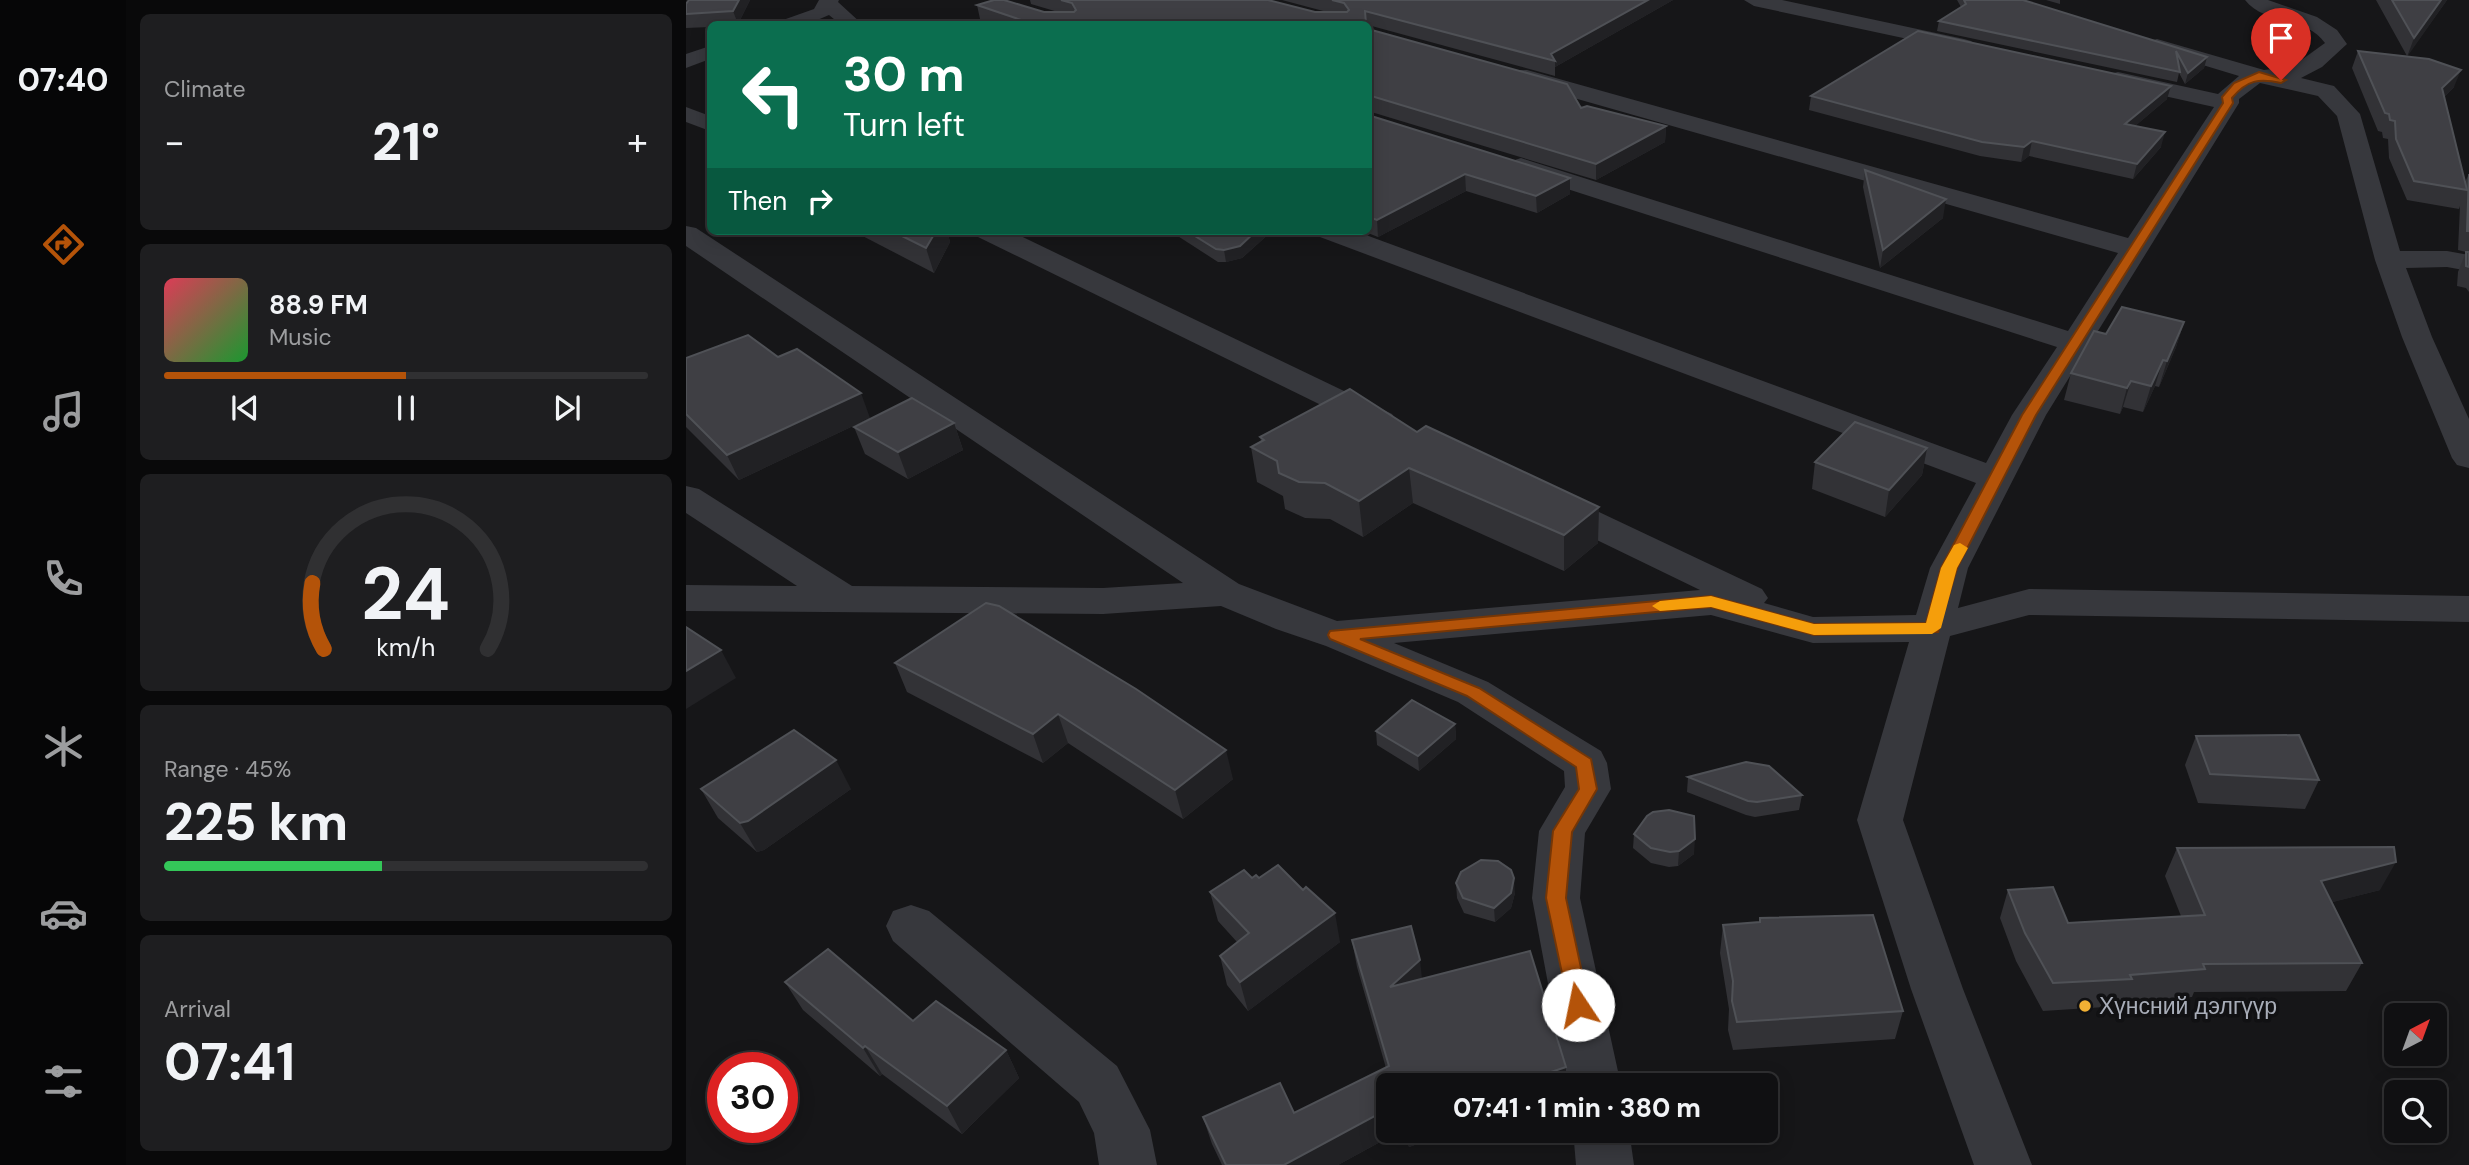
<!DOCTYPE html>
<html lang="en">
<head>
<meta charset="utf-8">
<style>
	body { margin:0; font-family:"DM Sans",sans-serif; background:#1e1e20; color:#f1f3f6; height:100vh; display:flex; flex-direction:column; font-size:26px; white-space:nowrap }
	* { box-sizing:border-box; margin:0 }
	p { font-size:23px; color:#9c9d9f }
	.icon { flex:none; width:38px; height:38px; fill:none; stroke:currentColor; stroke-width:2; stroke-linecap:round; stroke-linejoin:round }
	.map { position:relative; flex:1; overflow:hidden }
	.side { display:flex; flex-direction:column; gap:14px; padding:14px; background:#09090a; width:560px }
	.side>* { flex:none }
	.banner { position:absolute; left:21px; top:21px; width:665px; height:214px; border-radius:10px; box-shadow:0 4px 18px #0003,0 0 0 2px #303032; background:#0b6e4f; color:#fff; overflow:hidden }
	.needle { width:46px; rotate:41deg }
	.buttons { position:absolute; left:1698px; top:1003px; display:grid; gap:14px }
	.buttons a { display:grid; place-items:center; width:63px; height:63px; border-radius:10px; background:#101012; box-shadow:0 4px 18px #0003,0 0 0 2px #303032; font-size:35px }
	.speed { position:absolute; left:21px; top:1052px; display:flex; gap:14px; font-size:35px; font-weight:700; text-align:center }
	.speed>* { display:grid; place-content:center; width:91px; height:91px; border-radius:50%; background:#101012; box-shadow:0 4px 18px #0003,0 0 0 2px #303032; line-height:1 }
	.speed .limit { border:10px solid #d22; background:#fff; color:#111 }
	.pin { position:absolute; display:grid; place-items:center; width:60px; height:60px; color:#fff; margin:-72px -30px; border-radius:50% 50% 50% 0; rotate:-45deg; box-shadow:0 0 7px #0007 }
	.pin .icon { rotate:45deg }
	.me { position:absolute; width:77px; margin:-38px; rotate:349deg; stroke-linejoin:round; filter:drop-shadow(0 0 5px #0008) }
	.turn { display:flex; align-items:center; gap:24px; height:147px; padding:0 21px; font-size:32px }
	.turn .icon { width:91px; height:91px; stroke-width:2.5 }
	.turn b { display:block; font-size:49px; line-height:60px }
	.then { display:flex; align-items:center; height:66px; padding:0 21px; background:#0003; gap:14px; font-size:26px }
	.big { font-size:52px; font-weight:800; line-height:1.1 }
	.side .card { flex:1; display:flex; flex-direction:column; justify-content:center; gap:10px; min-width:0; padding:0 24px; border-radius:10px; background:#1e1e20 }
	.side .dial { align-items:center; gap:0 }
	.dial svg { height:182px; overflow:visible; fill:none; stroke:#303032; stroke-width:7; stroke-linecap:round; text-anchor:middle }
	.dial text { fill:#f1f3f6; stroke:none }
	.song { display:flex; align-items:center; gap:21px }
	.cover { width:84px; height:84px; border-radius:10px; background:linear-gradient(135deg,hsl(350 70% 55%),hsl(130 70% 35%)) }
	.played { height:7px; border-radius:4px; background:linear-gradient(90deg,#b45309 50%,#303032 50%) }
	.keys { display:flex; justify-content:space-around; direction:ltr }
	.heat { display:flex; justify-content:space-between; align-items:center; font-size:38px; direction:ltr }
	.charge { height:10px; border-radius:5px; background:linear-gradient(90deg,#34c759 45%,#303032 0) }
	.trip { position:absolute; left:690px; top:1073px; width:402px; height:70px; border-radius:10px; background:#101012; box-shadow:0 4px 18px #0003,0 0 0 2px #303032; font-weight:800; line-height:70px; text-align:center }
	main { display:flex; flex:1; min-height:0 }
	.dock { display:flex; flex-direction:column; width:126px; justify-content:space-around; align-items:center; background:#060607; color:#9c9d9f }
	.dock .icon { width:49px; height:49px }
	.dock .current { color:#b45309 }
	.dock b { font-size:32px; color:#f1f3f6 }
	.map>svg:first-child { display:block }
</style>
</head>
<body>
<main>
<nav class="dock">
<b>07:40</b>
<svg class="icon current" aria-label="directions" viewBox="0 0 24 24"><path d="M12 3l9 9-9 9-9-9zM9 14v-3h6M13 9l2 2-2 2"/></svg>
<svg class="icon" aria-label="music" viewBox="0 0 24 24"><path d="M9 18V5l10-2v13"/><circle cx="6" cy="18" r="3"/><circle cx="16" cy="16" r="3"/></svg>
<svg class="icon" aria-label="phone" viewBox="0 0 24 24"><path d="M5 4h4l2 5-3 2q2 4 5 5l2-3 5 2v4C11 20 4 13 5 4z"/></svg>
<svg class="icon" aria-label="climate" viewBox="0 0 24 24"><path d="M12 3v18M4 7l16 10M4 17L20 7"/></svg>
<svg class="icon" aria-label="car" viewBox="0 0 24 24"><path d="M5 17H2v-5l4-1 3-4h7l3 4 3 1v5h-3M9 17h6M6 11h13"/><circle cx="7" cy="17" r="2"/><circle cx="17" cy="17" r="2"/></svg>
<svg class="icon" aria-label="filters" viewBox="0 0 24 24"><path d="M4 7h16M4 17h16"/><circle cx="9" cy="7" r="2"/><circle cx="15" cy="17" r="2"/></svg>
</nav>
<section class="side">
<div class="card"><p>Climate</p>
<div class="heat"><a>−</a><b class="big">21°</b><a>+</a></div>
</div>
<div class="card">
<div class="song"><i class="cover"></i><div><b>88.9 FM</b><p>Music</p></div></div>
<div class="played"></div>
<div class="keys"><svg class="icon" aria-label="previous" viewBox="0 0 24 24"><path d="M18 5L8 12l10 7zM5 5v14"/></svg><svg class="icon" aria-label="pause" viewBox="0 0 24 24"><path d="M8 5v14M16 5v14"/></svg><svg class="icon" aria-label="next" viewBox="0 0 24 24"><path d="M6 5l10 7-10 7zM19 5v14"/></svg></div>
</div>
<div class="card dial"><svg viewBox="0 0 100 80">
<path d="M14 69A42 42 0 1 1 86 69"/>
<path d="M14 69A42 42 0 0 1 9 40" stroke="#b45309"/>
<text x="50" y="56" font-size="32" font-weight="700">24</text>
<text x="50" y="72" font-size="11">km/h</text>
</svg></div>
<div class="card"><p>Range · 45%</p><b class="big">225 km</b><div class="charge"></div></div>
<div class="card"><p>Arrival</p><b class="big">07:41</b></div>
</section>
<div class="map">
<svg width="1783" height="1165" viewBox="0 0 1783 1165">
	<rect width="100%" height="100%" fill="#161618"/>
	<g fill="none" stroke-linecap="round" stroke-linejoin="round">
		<g fill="#37383d" fill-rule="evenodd">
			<path d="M 133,0 L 153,0 L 152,2 L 176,24 L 154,24 L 143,15 L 122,24 L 94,24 L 97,20 L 128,9 Z"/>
			<path d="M 1058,0 L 1096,0 L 1278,39 L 1285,41 L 1289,45 L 1285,49 L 1278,51 L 1068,6 Z"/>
			<path d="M 1559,0 L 1582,0 L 1631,17 L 1651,30 L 1661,44 L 1636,67 L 1615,78 L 1648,86 L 1674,114 L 1714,251 L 1761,251 L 1783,255 L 1783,271 L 1761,267 L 1720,268 L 1746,337 L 1783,419 L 1783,468 L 1771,465 L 1766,458 L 1716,337 L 1689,260 L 1651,116 L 1632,96 L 1574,83 L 1553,99 L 1553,103 L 1360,415 L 1282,568 L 1272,608 L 1343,589 L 1783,596 L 1783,622 L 1343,615 L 1264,636 L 1217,820 L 1277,989 L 1346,1165 L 1288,1165 L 1225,989 L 1171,820 L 1223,642 L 1127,643 L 1025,615 L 708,643 L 802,682 L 915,751 L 921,763 L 925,789 L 899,833 L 894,898 L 935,1085 L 881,1085 L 846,898 L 853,831 L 879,787 L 878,771 L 772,702 L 640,646 L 590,629 L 535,606 L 417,614 L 0,611 L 0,585 L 111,586 L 0,513 L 0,486 L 13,489 L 166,586 L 417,588 L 497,583 L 0,246 L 0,226 L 10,228 L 553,584 L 651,621 L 1014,590 L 851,511 L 846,503 L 851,495 L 864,492 L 877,495 L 1076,589 L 1082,598 L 1078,603 L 1127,617 L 1230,615 L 1244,568 L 1290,483 L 634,237 L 630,231 L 669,231 L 1300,463 L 1326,415 L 1371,347 L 826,171 L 822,166 L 826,161 L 835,158 L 844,161 L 1382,331 L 1432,253 L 825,80 L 822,75 L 825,70 L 841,70 L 1442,238 L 1528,107 L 1424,84 L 1421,79 L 1424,74 L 1432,72 L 1532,94 L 1553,76 L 1464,49 L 1460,45 L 1464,41 L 1471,39 L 1578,70 L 1607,66 L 1639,43 C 1620,16 1578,25 1559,0 Z"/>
			<path d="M 24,46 L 24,59 L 0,68 L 0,54 Z"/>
			<path d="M 0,107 L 24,116 L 24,131 L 0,122 Z"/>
			<path d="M 288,231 L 324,231 L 706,414 L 711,421 L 706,428 L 694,431 L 682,428 L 292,237 Z"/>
			<path d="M 225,905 L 243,911 L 431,1066 L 464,1130 L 471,1165 L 413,1165 L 408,1133 L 393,1102 L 207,941 L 200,926 L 207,911 Z"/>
			<path d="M 887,1130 L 943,1130 L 948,1165 L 890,1165 Z"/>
		</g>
	</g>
	<g fill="#323236">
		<path d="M 3,0 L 64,0 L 52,24 L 24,24 L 24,27 L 0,28 L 0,4 Z"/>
		<path d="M 344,0 L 582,0 L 629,12 L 641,12 L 596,0 L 987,0 L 869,67 L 869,76 L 682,25 L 682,24 L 309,24 L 294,19 L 291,5 L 358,12 L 372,12 L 345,4 Z"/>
		<path d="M 1271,0 L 1337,0 L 1521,57 L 1518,68 L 1499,84 L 1493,73 L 1491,82 L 1251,31 L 1253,21 L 1275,7 Z"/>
		<path d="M 1360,0 L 1374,0 L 1374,4 Z"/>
		<path d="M 1690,0 L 1761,0 L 1721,56 L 1768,87 L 1758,97 L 1779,182 L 1783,174 L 1783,292 L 1780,288 L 1771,286 L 1772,272 L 1780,252 L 1772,250 L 1774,206 L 1773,209 L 1721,200 L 1703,158 L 1702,139 L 1697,138 L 1696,132 L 1692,131 L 1666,68 L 1672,51 L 1721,56 Z"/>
		<path d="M 682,29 L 895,108 L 980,126 L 979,142 L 910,180 L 682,111 Z"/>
		<path d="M 1125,96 L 1481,99 L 1449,126 L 1475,147 L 1447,179 L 1343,156 L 1335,162 L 1294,156 L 1123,110 Z"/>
		<path d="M 682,115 L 884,194 L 851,213 L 780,191 L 692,237 L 677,231 L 682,231 Z"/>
		<path d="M 1179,170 L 1257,218 L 1194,268 L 1177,187 Z"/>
		<path d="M 167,231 L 261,231 L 264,242 L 248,273 Z"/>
		<path d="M 484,231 L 586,231 L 556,258 L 540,262 L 532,262 Z"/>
		<path d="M 1498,322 L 1490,347 L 1473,387 L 1469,386 L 1457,412 L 1437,407 L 1434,414 L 1378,400 L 1385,373 L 1420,334 Z"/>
		<path d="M 92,357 L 184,418 L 53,480 L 0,427 L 0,358 Z"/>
		<path d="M 268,423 L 277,450 L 222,479 L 179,454 L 168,427 Z"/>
		<path d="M 731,432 L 912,543 L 878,571 L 727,503 L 677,537 L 644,519 L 619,518 L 599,509 L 597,496 L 571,482 L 565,447 L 575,441 L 574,437 Z"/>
		<path d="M 1241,448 L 1236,475 L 1199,517 L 1126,489 L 1129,462 Z"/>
		<path d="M 313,606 L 547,779 L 497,819 L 382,743 L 357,763 L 221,692 L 209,663 Z"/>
		<path d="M 769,724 L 770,739 L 733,771 L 691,745 L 690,731 Z"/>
		<path d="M 1510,736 L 1633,780 L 1619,809 L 1512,803 L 1499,765 Z"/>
		<path d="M 1002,777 L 1116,795 L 1113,810 L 1069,817 L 1060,815 L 1001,792 Z"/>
		<path d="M 15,789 L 165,789 L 78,850 L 71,852 L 32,818 Z"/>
		<path d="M 948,834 L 1008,854 L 992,866 L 983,867 L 965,863 L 947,848 Z"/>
		<path d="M 1491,848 L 1694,890 L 1646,902 L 1676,963 L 1660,991 L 1508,992 L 1506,997 L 1436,1002 L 1434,1006 L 1357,1011 L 1330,961 L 1314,918 L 1322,890 L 1382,923 L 1495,916 L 1479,876 Z"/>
		<path d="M 566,878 L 654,942 L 562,1011 L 541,985 L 534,956 L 551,942 L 532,921 L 524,892 Z"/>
		<path d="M 770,883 L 829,893 L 825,908 L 809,922 L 778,913 L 771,898 Z"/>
		<path d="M 1074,918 L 1217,1011 L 1209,1039 L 1047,1050 L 1042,1030 L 1043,1009 L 1034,953 L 1037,925 L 1073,922 Z"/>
		<path d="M 666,940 L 736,978 L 880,1067 L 880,1085 L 702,1085 L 702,1130 L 716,1130 L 652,1165 L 536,1165 L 526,1144 L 517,1117 L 608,1113 L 700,1068 L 671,967 Z"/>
		<path d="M 99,982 L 320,1050 L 333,1078 L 276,1134 L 196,1074 L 194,1076 L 117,1010 Z"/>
		<path d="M 718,1130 L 772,1130 L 723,1147 Z"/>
	</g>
	<g fill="#212124">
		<path d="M 53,0 L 64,0 L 52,24 L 47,11 Z"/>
		<path d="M 962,0 L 987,0 L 869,67 L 869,61 L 865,54 Z"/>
		<path d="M 1755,0 L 1761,0 L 1721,57 L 1728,38 Z"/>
		<path d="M 1521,57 L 1518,68 L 1499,84 L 1502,73 Z"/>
		<path d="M 1775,70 L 1768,87 L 1749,106 L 1756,88 Z"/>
		<path d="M 1485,86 L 1481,99 L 1435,138 L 1439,124 Z"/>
		<path d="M 980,126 L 979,142 L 910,180 L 910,164 Z"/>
		<path d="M 1479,132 L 1475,147 L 1447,179 L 1451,164 Z"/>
		<path d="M 1346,141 L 1343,156 L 1335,162 L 1338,147 Z"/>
		<path d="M 779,174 L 780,191 L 692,237 L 691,220 Z"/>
		<path d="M 884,178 L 884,194 L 851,213 L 850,196 Z"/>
		<path d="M 1260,199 L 1257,218 L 1194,268 L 1197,250 Z"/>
		<path d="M 250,231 L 261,231 L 264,242 L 248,273 L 240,248 Z"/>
		<path d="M 570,231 L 586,231 L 556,258 L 540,262 L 538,250 Z"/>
		<path d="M 1498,322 L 1490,347 L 1473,387 L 1481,361 Z"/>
		<path d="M 1477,360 L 1469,386 L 1457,412 L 1465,386 Z"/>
		<path d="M 1445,381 L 1437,407 L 1434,414 L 1441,388 Z"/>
		<path d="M 175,393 L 184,418 L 53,480 L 41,455 Z"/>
		<path d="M 268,423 L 277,450 L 222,479 L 212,452 Z"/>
		<path d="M 1241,448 L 1236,475 L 1199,517 L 1203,490 Z"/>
		<path d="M 723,468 L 727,503 L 677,537 L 673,501 Z"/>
		<path d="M 913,507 L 912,543 L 878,571 L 878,535 Z"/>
		<path d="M 35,650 L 50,678 L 0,709 L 0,671 Z"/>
		<path d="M 372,714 L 382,743 L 357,763 L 347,734 Z"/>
		<path d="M 769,724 L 770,739 L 733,771 L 732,756 Z"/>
		<path d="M 540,750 L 547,779 L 497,819 L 489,790 Z"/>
		<path d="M 150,760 L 165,789 L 78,850 L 71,852 L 54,823 Z"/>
		<path d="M 1009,839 L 1008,854 L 992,866 L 993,851 Z"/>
		<path d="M 1710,862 L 1694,890 L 1620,909 L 1635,881 Z"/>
		<path d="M 828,878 L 829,893 L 825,908 L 809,922 L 808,908 Z"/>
		<path d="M 649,913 L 654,942 L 562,1011 L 554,982 Z"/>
		<path d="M 734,960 L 737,988 L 704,987 Z"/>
		<path d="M 179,1046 L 196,1074 L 194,1076 L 177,1048 Z"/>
		<path d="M 320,1050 L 333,1078 L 276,1134 L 261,1106 Z"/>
		<path d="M 880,1067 L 880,1085 L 826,1085 Z"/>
		<path d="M 702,1109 L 702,1130 L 716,1130 L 652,1165 L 598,1165 Z"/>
		<path d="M 720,1130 L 772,1130 L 723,1147 Z"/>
	</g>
	<g fill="#3f3f44" stroke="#4f5156" stroke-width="2">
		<path d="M 3,0 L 53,0 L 47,11 L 0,14 L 0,4 Z"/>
		<path d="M 308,0 L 318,0 L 358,12 L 388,12 L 390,10 L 386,3 L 375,0 L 582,0 L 629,12 L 661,12 L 663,10 L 658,3 L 646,0 L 962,0 L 865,54 L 869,61 L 679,11 L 680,24 L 347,24 L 291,5 Z"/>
		<path d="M 1278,0 L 1337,0 L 1521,57 L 1502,73 L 1490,51 L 1494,72 L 1253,21 L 1280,4 Z"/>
		<path d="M 1706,0 L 1755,0 L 1728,38 Z"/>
		<path d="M 682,29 L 881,84 L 895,108 L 901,106 L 980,126 L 910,164 L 682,95 Z"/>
		<path d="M 1232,31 L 1485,86 L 1439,124 L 1479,132 L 1451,164 L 1346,141 L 1338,147 L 1296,142 L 1125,96 Z"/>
		<path d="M 1672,51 L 1743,59 L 1775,70 L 1756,88 L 1781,190 L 1728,181 L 1710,139 L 1709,121 L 1704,120 L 1703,114 L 1699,113 Z"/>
		<path d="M 682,115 L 884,178 L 850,196 L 779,174 L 691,220 L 682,217 Z"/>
		<path d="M 1179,170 L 1260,199 L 1197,250 Z"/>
		<path d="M 1783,174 L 1783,231 L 1781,231 Z"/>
		<path d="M 206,231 L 250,231 L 240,248 Z"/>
		<path d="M 501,231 L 570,231 L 554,246 L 538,250 L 530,249 Z"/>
		<path d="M 1780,252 L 1783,252 L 1783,267 L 1780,266 Z"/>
		<path d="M 1436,307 L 1498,322 L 1481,361 L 1477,360 L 1465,386 L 1445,381 L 1441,388 L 1385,373 L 1408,331 L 1420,334 Z"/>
		<path d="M 62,335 L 92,357 L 111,349 L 175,393 L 41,455 L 0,414 L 0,358 Z"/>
		<path d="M 664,389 L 731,432 L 740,426 L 913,507 L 878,535 L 723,468 L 673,501 L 639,483 L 613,482 L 593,473 L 591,461 L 565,447 L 578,440 L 574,437 Z"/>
		<path d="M 226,398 L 268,423 L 212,452 L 168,427 Z"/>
		<path d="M 1169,422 L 1241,448 L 1203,490 L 1129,462 Z"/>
		<path d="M 300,603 L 313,606 L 450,689 L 540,750 L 489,790 L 372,714 L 347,734 L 209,663 Z"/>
		<path d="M 0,627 L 35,650 L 0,671 Z"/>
		<path d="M 726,700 L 769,724 L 732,756 L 690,731 Z"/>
		<path d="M 108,730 L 150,760 L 62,821 L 54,823 L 15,789 Z"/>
		<path d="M 1613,735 L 1633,780 L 1524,774 L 1510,736 Z"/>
		<path d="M 1060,762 L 1083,766 L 1116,795 L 1071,802 L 1062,801 L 1002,777 Z"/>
		<path d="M 983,810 L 1008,816 L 1009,839 L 993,851 L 984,852 L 965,848 L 948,834 L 961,816 L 967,812 Z"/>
		<path d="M 1708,847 L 1710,862 L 1635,881 L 1676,963 L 1517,964 L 1519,969 L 1444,975 L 1446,979 L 1367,983 L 1339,933 L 1322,890 L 1367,887 L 1382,923 L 1519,915 L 1491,848 Z"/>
		<path d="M 795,860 L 812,861 L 825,870 L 828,878 L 825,893 L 808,908 L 777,898 L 770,883 L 775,872 Z"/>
		<path d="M 592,865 L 617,890 L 620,887 L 649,913 L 554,982 L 534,956 L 563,933 L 524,892 L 558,870 L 566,878 L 570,875 L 573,878 Z"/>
		<path d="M 1187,915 L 1217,1011 L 1051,1022 L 1046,1001 L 1047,981 L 1037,925 L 1074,922 L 1074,918 Z"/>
		<path d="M 725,926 L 734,960 L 704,987 L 844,951 L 880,1067 L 826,1085 L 702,1085 L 702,1109 L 598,1165 L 540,1165 L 517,1117 L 594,1083 L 608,1113 L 703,1066 L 666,940 Z"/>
		<path d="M 142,949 L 227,1021 L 250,1001 L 320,1050 L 261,1106 L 179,1046 L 177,1048 L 99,982 Z"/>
	</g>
	<path fill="#b45309" stroke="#753606" stroke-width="2" d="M 1573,72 L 1600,80 L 1595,83 C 1573,78 1561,80 1546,98 L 1547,103 L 1350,415 L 1271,568 L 1252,632 L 1128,635 L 1025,607 L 674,639 L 793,688 L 905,759 L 911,789 L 886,832 L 880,898 L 903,1005 L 899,1011 L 892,1014 L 884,1011 L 860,898 L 867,831 L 893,789 L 890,767 L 781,696 L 644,639 L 642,635 L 644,631 L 1025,596 L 1128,624 L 1240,623 L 1255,568 L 1336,415 L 1537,103 L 1536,97 L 1548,83 Z"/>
	<path fill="#f59e0b" d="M 1274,543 L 1282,548 L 1271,568 L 1255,628 L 1246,634 L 1128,635 L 1025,607 L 974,611 L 966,606 L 974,601 L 1025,596 L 1128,624 L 1240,623 L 1255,568 L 1268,545 Z"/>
	<circle fill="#f2b134" stroke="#111113" stroke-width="2.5" cx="1399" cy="1006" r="7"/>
	<g text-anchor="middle" stroke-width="7" stroke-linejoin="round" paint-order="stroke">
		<g font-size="23" fill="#a8adb8" stroke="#111113" text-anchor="start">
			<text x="1413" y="1014">Хүнсний дэлгүүр</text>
		</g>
	</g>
</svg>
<div class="buttons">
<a><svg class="needle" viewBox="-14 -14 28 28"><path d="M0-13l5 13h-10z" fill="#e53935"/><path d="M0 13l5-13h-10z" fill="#9c9d9f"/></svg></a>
<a><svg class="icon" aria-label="search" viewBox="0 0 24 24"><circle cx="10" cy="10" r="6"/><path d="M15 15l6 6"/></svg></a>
</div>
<div class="speed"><div class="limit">30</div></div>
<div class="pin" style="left:1595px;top:80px;background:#d93025"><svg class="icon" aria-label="arrive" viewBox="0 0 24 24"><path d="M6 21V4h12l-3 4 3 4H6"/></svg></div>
<svg class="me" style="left:892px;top:1005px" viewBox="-20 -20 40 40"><circle r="19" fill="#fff"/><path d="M0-13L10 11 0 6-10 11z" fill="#b45309"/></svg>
<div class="trip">07:41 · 1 min · 380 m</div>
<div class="banner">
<div class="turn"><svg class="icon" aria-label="left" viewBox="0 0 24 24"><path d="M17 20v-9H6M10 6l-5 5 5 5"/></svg><div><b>30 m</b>Turn left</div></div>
<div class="then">Then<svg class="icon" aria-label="right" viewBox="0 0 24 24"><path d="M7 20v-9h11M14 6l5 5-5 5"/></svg></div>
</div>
</div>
</main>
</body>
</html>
